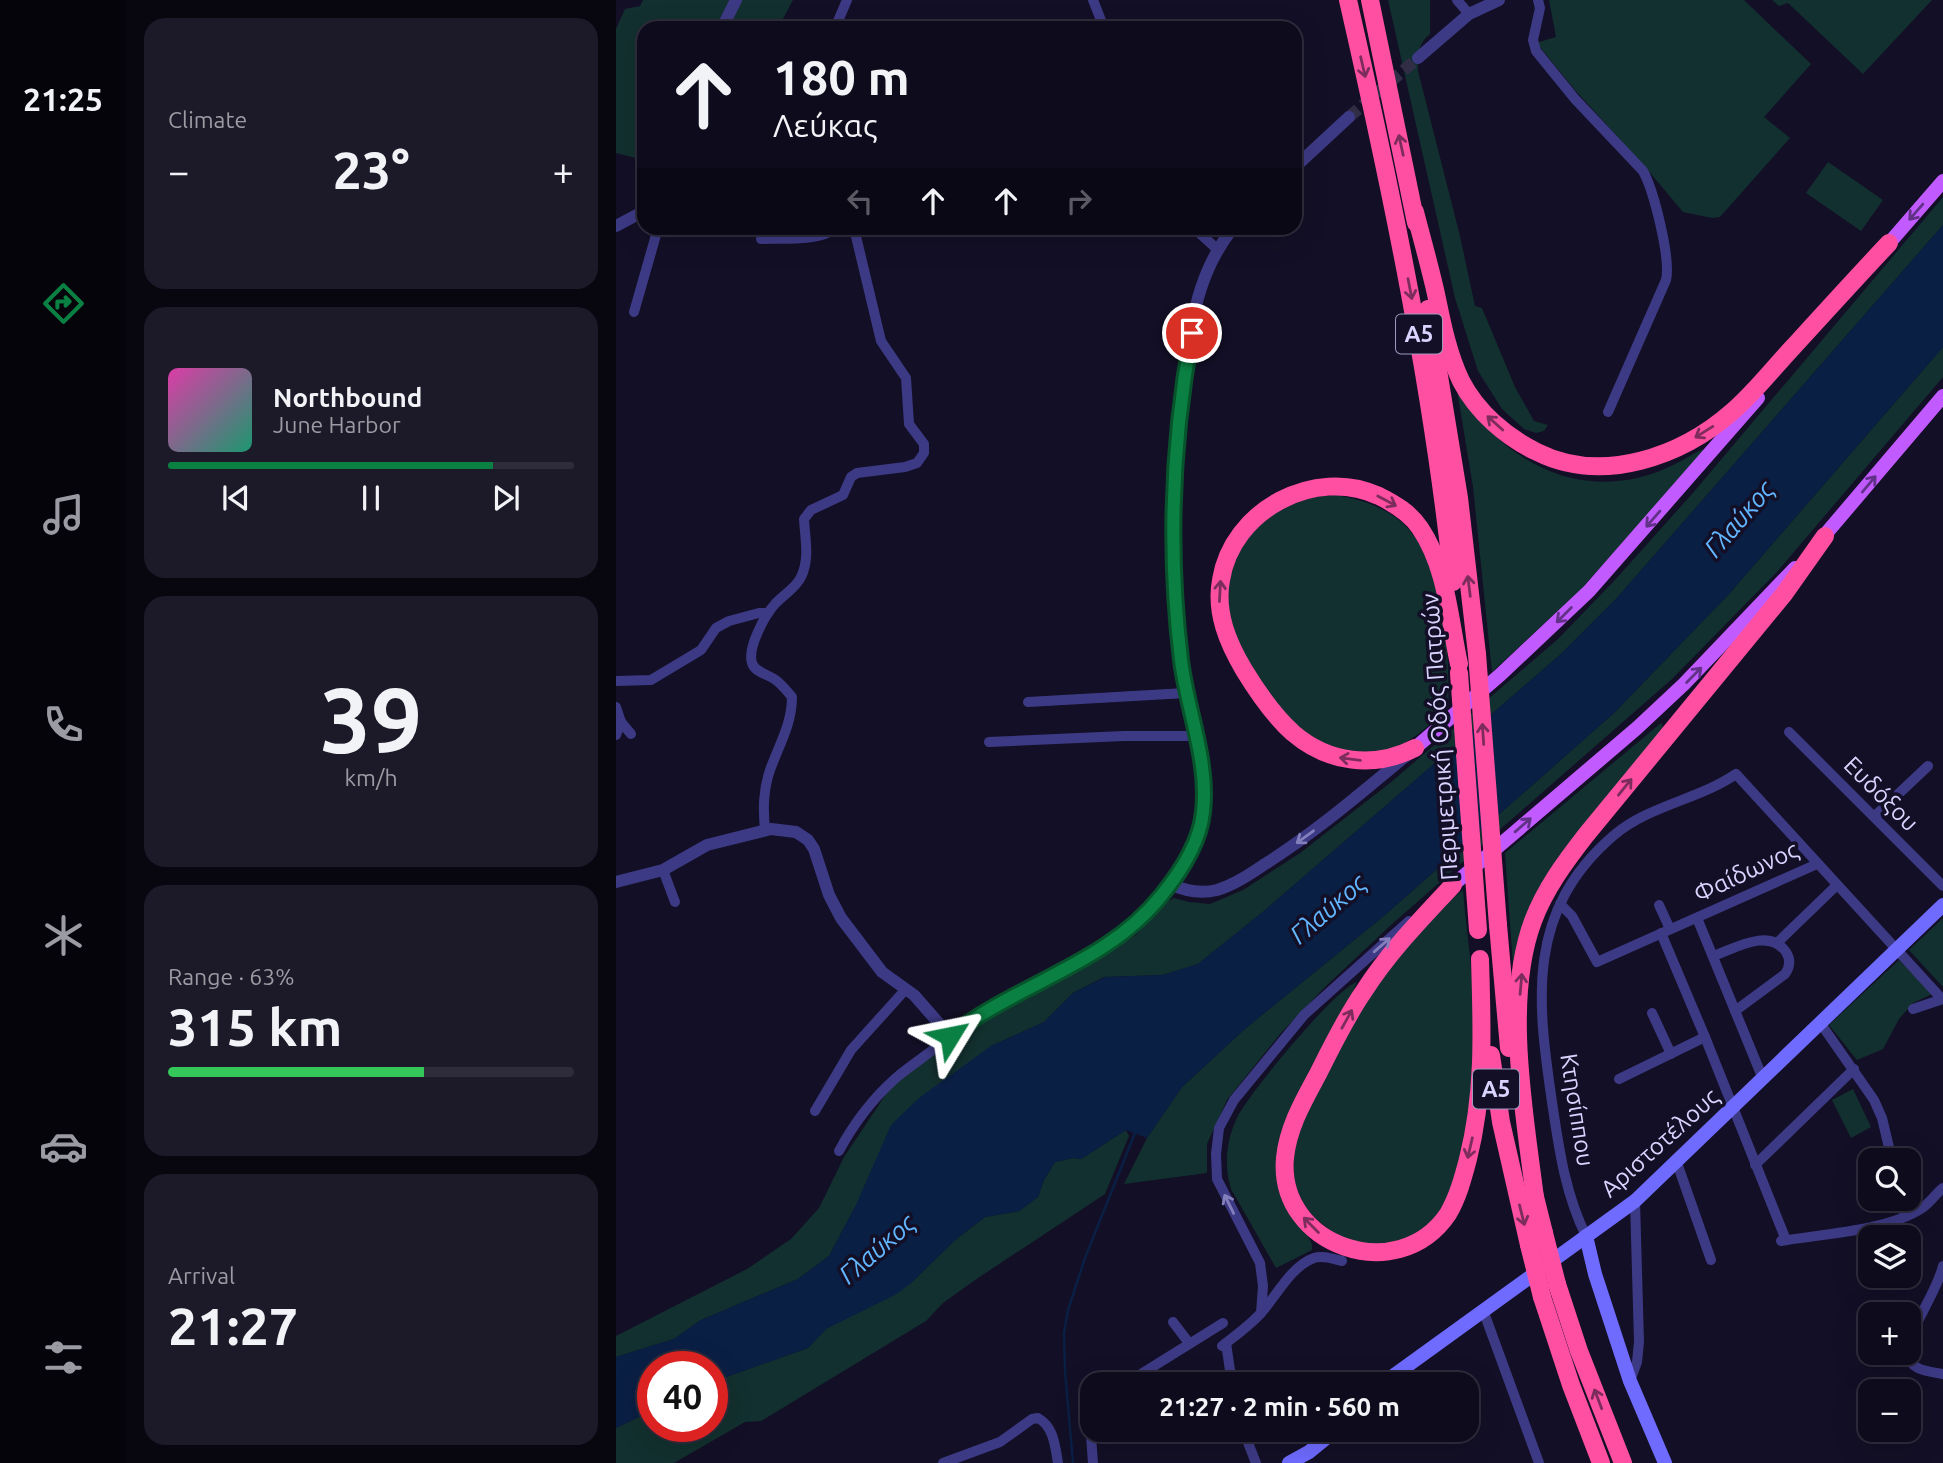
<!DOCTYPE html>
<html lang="en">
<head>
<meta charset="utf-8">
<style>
	body { margin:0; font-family:Ubuntu,sans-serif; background:#1c1929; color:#f1f3f6; height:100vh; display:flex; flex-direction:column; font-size:26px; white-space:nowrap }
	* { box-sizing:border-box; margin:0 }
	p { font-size:23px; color:#9b9ba3 }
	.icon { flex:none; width:38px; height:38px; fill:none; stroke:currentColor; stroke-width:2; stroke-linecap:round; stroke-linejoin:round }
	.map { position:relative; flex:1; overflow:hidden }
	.details { display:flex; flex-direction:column; gap:18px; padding:18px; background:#08060f; width:490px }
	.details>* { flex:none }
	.top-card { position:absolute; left:21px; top:21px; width:665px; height:214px; border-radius:21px; box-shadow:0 7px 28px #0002,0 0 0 2px #2e2b3b; background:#0e0b1c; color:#f1f3f6; overflow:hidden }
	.fabs { position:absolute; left:1242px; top:1148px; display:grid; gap:14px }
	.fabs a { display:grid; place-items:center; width:63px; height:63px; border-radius:14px; background:#0e0b1c; box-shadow:0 7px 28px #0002,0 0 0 2px #2e2b3b; font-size:35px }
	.speed { position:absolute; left:21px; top:1351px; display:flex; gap:14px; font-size:35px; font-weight:700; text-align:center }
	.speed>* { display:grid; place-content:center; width:91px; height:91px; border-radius:50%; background:#0e0b1c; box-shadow:0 7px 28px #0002,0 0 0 2px #2e2b3b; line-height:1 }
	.speed .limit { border:10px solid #d22; background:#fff; color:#111 }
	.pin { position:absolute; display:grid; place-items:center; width:60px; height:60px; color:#fff; margin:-30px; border:4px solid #fff; border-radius:50%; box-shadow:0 2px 7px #0007 }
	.me { position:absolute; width:77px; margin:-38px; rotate:55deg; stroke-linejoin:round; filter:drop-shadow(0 0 5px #0008) }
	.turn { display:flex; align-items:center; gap:24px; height:147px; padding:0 21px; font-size:32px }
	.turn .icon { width:91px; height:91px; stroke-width:2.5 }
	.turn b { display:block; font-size:49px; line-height:60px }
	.lanes { display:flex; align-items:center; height:66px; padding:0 21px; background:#0003; justify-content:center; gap:35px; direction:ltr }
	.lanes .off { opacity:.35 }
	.big { font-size:52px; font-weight:700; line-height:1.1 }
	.details .tile { flex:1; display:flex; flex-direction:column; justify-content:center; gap:10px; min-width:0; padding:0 24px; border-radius:21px; background:#1c1929 }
	.details .dial { align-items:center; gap:0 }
	.dial b { font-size:91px; line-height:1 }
	.song { display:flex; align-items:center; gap:21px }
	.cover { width:84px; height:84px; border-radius:10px; background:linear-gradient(135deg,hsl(320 70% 55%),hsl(160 70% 35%)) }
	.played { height:7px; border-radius:4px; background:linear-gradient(90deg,#0b8043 80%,#2e2b3b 80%) }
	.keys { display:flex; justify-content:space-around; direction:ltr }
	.heat { display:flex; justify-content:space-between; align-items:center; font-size:38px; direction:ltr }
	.charge { height:10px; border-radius:5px; background:linear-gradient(90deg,#34c759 63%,#2e2b3b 0) }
	.trip { position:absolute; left:464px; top:1372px; width:399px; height:70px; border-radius:21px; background:#0e0b1c; box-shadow:0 7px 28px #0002,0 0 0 2px #2e2b3b; font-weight:700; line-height:70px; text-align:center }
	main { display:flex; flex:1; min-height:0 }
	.tabs { display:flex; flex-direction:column; width:126px; justify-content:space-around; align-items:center; background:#06040b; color:#9b9ba3 }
	.tabs .icon { width:49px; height:49px }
	.tabs .selected { color:#0b8043 }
	.tabs b { font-size:32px; color:#f1f3f6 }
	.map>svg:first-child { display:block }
</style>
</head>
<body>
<main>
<nav class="tabs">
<b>21:25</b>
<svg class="icon selected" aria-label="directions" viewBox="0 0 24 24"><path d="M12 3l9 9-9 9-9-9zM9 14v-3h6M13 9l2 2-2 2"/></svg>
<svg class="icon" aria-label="music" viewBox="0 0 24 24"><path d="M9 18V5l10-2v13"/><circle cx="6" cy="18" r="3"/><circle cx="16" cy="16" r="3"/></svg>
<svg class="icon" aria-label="phone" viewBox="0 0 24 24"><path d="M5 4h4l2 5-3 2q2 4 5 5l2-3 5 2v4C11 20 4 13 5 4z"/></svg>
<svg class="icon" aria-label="climate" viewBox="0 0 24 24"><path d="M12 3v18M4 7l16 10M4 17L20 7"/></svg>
<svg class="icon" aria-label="car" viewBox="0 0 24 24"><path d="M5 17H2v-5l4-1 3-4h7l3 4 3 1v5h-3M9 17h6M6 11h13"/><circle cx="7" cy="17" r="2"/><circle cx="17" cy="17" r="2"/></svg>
<svg class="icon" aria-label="filters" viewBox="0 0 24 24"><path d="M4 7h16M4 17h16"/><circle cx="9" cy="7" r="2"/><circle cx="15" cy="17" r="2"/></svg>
</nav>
<section class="details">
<div class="tile"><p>Climate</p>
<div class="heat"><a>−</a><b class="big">23°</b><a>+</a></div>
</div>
<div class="tile">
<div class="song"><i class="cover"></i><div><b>Northbound</b><p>June Harbor</p></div></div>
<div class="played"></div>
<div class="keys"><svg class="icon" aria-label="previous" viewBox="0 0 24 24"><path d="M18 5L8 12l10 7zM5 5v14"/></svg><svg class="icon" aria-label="pause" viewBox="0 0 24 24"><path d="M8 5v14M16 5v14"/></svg><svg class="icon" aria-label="next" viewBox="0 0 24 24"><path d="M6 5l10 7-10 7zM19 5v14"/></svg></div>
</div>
<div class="tile dial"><b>39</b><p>km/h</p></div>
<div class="tile"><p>Range · 63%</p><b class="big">315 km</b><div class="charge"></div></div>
<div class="tile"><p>Arrival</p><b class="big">21:27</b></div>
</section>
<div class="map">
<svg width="1327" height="1463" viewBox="0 0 1327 1463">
	<rect width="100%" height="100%" fill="#130f26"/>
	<g fill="#12302f">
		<path d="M 27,0 L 177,0 L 162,28 L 28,28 L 28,160 L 0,153 L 0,29 L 9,9 L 24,6 Z"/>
		<path d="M 772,0 L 814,0 L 814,34 C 802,43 801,57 802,71 L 844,236 L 859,306 L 866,308 L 899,387 L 918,421 L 932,425 L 928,431 L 920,433 L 908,429 L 886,409 L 862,371 L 839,298 Z"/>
		<path d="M 933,0 L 1128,0 L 1195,64 L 1148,117 L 1174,138 L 1104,217 L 1096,218 L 1067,212 L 1030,168 L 959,90 L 923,46 L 923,42 L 940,37 Z"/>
		<path d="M 1156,0 L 1316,0 L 1247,74 L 1172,3 L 1163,6 Z"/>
		<path d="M 1212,162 L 1267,200 L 1245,231 L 1190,193 Z"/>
		<path d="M 1327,197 L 1327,225 L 1000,599 L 945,654 L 648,911 L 582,964 L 547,975 L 488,977 L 457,993 L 428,1022 L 375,1046 L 239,1207 L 213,1256 L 182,1279 L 85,1320 L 58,1339 L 0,1357 L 0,1336 L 131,1269 L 175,1239 L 203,1208 L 228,1157 L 274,1088 L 335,1040 L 520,935 L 550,902 L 558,898 L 573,902 L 594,904 L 627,890 L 684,853 L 774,783 L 942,639 L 998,581 L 1076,494 Z"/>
		<path d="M 1327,347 L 1327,377 L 1160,573 L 1056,679 L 775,925 L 709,987 L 664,1034 L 611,1100 L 591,1144 L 591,1173 L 508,1184 L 531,1138 L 566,1087 L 630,1028 L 769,915 L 998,713 L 1113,594 Z"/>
		<path d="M 841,390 C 887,460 959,503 1044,471 C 1059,465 1073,456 1087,449 L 1089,451 L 965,589 L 876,672 L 857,487 Z"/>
		<path d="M 720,495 C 743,499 766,506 784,521 C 833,563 832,649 833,708 C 813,725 792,746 767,752 C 745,757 718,751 699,740 C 664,718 617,650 612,609 C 606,559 642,513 688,499 C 698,496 710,496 720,495 Z"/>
		<path d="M 1045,723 L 1048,728 L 953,843 L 898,980 L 889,853 Z"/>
		<path d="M 847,890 C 852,948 862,1008 861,1066 C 861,1095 851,1137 842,1165 C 838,1176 836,1189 830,1200 C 805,1249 745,1258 705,1223 C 692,1212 681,1196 678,1178 C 676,1164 679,1150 681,1136 C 721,1047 768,951 847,890 Z"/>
		<path d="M 1327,918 L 1327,987 L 1293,950 Z"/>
		<path d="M 1283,960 L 1316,994 L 1297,1003 L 1283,1019 L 1267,1049 L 1241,1060 L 1213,1025 Z"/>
		<path d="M 741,982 C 720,1032 688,1076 670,1127 C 665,1141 660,1154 660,1169 C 661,1185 670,1205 678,1219 C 684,1230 698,1237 696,1250 L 660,1268 L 615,1189 C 608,1166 610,1142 620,1120 C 630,1096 720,988 741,982 Z"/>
		<path d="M 1237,1089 L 1255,1127 L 1235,1138 L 1216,1100 Z"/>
		<path d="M 510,1130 L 513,1136 L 489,1194 L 359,1280 L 327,1303 L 310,1321 L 145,1421 L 129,1422 L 58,1463 L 0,1463 L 0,1428 L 37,1410 L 37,1426 L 96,1426 L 96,1382 L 192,1348 L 210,1329 L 294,1284 L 339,1240 L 369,1217 L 403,1211 L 422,1197 L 428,1180 L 439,1162 L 457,1158 L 465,1159 Z"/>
	</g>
	<path fill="#0a1f44" d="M 1327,225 L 1327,347 L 1113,594 L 998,713 L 769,915 L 630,1028 L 566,1087 L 531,1138 L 510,1130 L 465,1159 L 457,1158 L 439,1162 L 428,1180 L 422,1197 L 403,1211 L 369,1217 L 339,1240 L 294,1284 L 279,1295 L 210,1329 L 192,1348 L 96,1382 L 96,1367 L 37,1367 L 37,1410 L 0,1428 L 0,1357 L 58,1339 L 85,1320 L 182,1279 L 213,1256 L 239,1207 L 275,1125 L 303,1098 L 375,1046 L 428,1022 L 457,993 L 489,977 L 547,975 L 582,964 L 648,911 L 945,654 L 1000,599 Z"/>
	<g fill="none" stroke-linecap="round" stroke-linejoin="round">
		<path stroke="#0a1f44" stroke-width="2.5" d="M 457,1463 L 449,1371 L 448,1333 L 452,1310 L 469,1258 L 519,1133"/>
		<path stroke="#312d47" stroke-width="12" stroke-dasharray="12 6" stroke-linecap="butt" d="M 733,117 L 802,58"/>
		<g stroke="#3d3a85" stroke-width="10">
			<path d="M 477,0 L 488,28"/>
			<path d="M 841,0 L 853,14"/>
			<path d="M 922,0 L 924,8 L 917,40 L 920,51 L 959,99 L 1027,171 C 1038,191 1055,259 1050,280 L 992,412"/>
			<path d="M 219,28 L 231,0"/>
			<path d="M 578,228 L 602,250"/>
			<path d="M 145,239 C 167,238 202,242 220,228"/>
			<path d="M 18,312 L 42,228"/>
			<path d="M 0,681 L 35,680 L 85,650 L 100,628 L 113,621 L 143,613 L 152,613"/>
			<path d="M 412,702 L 570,693"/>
			<path d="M 0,707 L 5,722 L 0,735"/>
			<path d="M 5,722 L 15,734"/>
			<path d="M 1173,732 L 1327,886"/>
			<path d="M 373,742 L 508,736 L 580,736"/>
			<path d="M 1259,816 L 1312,766"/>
			<path d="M 149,830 C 147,809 147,791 154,770 C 163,745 176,724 176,697 C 171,691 167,686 161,681 C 153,674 139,673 136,663 C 131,648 149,615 159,604 C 167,595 180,588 185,577 C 194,559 189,538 188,519 L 195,510 L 227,495 L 235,477 L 241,473 L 289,467 L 301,463 L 308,453 L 308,444 L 293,424 L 290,378 L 265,341 L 238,228"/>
			<path d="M 47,870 L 59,902"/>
			<path d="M 944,904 L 956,916 L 981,962 L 1201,864"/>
			<path d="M 1043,905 L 1054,929"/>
			<path d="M 1081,918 L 1147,1079"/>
			<path d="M 1045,933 L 1089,1037 L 1170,1240"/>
			<path d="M 1161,943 L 1221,885"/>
			<path d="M 1097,956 C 1118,949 1153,927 1170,952 C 1175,960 1174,967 1169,974 L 1119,1011"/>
			<path d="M 1297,1009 L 1327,999"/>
			<path d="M 1036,1013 L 1055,1054"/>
			<path d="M 1205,1024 L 1258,1100 L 1266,1118 L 1276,1160"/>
			<path d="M 1003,1079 L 1089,1037"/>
			<path d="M 199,1111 L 235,1050 L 290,989"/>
			<path d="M 223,1151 C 238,1123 257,1098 281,1077 C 298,1063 317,1051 334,1036"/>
			<path d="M 1061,1163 L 1095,1260"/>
			<path d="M 1139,1165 L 1238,1069"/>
			<path d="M 1285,1199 L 1289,1216"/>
			<path d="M 970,1236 C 949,1193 943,1149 936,1102 C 921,1000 910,911 997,836 C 1033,805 1082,800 1120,774 L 1326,999"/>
			<path d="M 1165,1241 C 1206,1234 1268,1231 1303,1210 C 1313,1205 1318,1195 1327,1188"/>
			<path d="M 867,1310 L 923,1463"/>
			<path d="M 645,1313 L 647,1286 L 644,1263 L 601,1179 L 600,1154 L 603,1128 L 618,1100 L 688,1015 L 793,921"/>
			<path d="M 557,1322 L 573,1343"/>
			<path d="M 1293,1342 C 1302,1316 1321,1290 1327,1266"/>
			<path d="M 610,1343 L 616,1384"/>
			<path d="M 606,1346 C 619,1336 633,1326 644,1314 C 660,1297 675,1266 698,1258 C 707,1255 717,1259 726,1261"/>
			<path d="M 1291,1353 C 1294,1371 1312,1371 1327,1374"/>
			<path d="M 674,1375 L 683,1384"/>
			<path d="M 1014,1381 L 1021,1362 L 1023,1342 L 1019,1201"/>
			<path d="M 509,1384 L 607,1323"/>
			<path d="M 476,1410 L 474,1422 L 477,1463"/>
			<path d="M 627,1430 L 640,1463"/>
			<path d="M 327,1463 L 384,1442 L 416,1419 L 422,1418 C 438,1427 439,1446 442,1463"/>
		</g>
		<g stroke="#3d3a85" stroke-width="12">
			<path d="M 106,28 L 120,0"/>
			<path d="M 802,58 L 853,14 L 883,0"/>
			<path d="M 679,167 L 733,117"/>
			<path d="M 0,226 L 28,211"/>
			<path d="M 0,882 L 47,870 L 91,845 L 155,829 L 180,832 L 192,840 L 198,849 L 213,895 L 225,918 L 266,972 L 298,995 L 334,1036 C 400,984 490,963 545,897 C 563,876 581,845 586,818 C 596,766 572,712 565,661 C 552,561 555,450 573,350 C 576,333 577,315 582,298 C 589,273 601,248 617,228"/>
			<path d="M 554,884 C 569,891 584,894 601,890 C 618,885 634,874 649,864 C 700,832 745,793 791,755"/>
		</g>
		<g stroke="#6f6bff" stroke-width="14">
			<path d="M 970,1236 L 979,1274 L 1014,1381 L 1049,1463"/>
			<path d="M 766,1384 L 1019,1201 L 1327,905"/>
			<path d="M 673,1463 L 693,1452 L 720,1430"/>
		</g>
		<g stroke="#c25bff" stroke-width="14">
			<path d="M 1268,249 L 1327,181"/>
			<path d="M 1202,543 L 1327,396"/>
			<path d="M 799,748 L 884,675 L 973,591 L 1142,398"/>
			<path d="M 837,885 L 1021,728 L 1068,684 L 1179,568"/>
		</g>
		<g stroke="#ff4fa3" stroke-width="18">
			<path d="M 732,0 C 776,193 816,385 837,582"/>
			<path d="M 754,0 L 800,223"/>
			<path d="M 799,212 C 806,239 814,267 820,294 C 826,323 832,354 845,381 C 861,412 890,437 921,452 C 987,485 1066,456 1117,411 C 1140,391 1158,367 1179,345 C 1210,311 1241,277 1273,243"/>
			<path d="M 812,309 L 843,498 L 861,654"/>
			<path d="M 799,748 C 758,769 712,763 677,733 C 657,715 642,693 628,670 C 612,643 599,613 605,580 C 616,510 699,466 763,496 C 779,504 794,513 804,528 C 831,568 833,618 843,664"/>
			<path d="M 837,885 C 805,919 773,952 748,991 C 730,1017 716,1046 702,1074 C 688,1100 672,1127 669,1158 C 661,1246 782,1288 832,1214 C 842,1197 847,1178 852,1159 C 869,1092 866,1027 864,959"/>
			<path d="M 882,925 L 893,1048"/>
			<path d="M 875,1055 L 885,1122 L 913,1245"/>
			<path d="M 917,1189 L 928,1233"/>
			<path d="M 919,1198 C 909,1116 887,1001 917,921 C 929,889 949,862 970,835 L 1168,594 L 1209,536"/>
			<path d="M 941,1284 L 963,1351 L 1007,1463"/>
			<path d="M 926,1297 L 955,1385 L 985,1463"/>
		</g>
		<g stroke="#ff4fa3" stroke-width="18">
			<path d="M 861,654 L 882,925"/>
			<path d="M 843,673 L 862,930"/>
			<path d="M 928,1233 L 941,1284"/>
			<path d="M 913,1245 L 926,1297"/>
		</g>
	</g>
	<defs><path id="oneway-shaft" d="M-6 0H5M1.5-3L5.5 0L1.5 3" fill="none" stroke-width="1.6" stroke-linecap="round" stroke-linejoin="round" transform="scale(1.75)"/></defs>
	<g stroke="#7d2c5e">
		<use href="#oneway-shaft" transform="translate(747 67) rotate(77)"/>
		<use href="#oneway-shaft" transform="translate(785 145) rotate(-102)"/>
		<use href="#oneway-shaft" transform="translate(794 289) rotate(79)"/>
		<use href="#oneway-shaft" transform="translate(879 423) rotate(-138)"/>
		<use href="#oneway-shaft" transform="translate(1088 432) rotate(148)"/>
		<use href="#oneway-shaft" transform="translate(771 501) rotate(28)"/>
		<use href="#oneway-shaft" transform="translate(853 586) rotate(-97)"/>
		<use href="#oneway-shaft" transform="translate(604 591) rotate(-87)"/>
		<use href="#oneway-shaft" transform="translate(867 734) rotate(-94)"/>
		<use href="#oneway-shaft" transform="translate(734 759) rotate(-172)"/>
		<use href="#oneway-shaft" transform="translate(1009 787) rotate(-51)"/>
		<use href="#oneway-shaft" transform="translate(905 984) rotate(-85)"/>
		<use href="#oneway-shaft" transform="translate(731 1019) rotate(-61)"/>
		<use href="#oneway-shaft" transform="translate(854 1148) rotate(103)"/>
		<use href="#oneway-shaft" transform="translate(906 1215) rotate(76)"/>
		<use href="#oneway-shaft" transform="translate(695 1225) rotate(-135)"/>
		<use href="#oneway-shaft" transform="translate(982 1399) rotate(-111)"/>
	</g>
	<g stroke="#623188">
		<use href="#oneway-shaft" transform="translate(1300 212) rotate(131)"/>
		<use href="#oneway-shaft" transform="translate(1253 484) rotate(-50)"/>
		<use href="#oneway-shaft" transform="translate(1037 519) rotate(131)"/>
		<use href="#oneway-shaft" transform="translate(948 615) rotate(135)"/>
		<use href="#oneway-shaft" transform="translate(1078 675) rotate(-45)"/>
		<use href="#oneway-shaft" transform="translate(907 825) rotate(-41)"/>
	</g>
	<g stroke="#837fbc">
		<use href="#oneway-shaft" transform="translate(689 837) rotate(144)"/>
		<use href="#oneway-shaft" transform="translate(766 945) rotate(-41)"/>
		<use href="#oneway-shaft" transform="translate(613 1204) rotate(-116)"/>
	</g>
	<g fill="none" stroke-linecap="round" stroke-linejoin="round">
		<g stroke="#07532c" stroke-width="18">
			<path id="route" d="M 334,1036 C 400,984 491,964 545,896 C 564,873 584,842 587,812 C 593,761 571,710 565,660 C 552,552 556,440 576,333"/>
		</g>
		<use href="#route" stroke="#0b8043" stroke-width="12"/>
	</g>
	<g text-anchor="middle" stroke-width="7" stroke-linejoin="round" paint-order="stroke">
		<g fill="#130f26" stroke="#9e99be" stroke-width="2">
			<rect x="780" y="314.5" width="46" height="39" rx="5"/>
			<rect x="857" y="1069.5" width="46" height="39" rx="5"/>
		</g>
		<g font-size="23" font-weight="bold" fill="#d9d4ff">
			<text x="803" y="342">Α5</text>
			<text x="880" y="1097">Α5</text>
		</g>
		<g font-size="24" fill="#d9d4ff" stroke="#130f26">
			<text transform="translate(824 737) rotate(-94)" y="8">Περιμετρική Οδός Πατρών</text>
			<text transform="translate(1265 794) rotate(45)" y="8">Ευδόξου</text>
			<text transform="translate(1130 872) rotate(-25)" y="8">Φαίδωνος</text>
			<text transform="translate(961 1110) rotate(81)" y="8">Κτησίππου</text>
			<text transform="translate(1044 1143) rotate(-42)" y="8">Αριστοτέλους</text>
		</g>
		<g font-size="26" font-style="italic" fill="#62b6ff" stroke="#130f26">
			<text transform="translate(1123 519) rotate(-49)" y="9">Γλαύκος</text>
			<text transform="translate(712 909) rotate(-41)" y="9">Γλαύκος</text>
			<text transform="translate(261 1249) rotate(-41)" y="9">Γλαύκος</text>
		</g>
	</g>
</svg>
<div class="fabs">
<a><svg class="icon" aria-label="search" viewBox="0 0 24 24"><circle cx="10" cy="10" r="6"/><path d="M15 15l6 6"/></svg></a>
<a><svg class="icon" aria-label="layers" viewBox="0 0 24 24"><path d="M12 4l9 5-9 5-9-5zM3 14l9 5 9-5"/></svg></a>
<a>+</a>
<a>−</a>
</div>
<div class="speed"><div class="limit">40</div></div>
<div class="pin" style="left:576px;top:333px;background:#d93025"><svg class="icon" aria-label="arrive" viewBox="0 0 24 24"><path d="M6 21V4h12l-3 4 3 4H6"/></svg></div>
<svg class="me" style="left:334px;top:1036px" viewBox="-20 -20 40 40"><path d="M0-17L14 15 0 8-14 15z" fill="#0b8043" stroke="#fff" stroke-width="4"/></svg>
<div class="trip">21:27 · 2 min · 560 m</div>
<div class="top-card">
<div class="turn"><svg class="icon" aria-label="ahead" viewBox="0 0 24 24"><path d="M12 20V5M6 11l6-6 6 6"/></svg><div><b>180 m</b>Λεύκας</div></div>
<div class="lanes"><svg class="icon off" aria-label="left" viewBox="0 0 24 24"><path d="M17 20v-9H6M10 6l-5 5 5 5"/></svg><svg class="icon" aria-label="ahead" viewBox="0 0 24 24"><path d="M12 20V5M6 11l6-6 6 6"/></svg><svg class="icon" aria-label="ahead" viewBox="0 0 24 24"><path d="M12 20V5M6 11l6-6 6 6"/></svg><svg class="icon off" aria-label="right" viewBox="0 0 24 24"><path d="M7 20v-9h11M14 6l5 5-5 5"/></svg></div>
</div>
</div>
</main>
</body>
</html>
